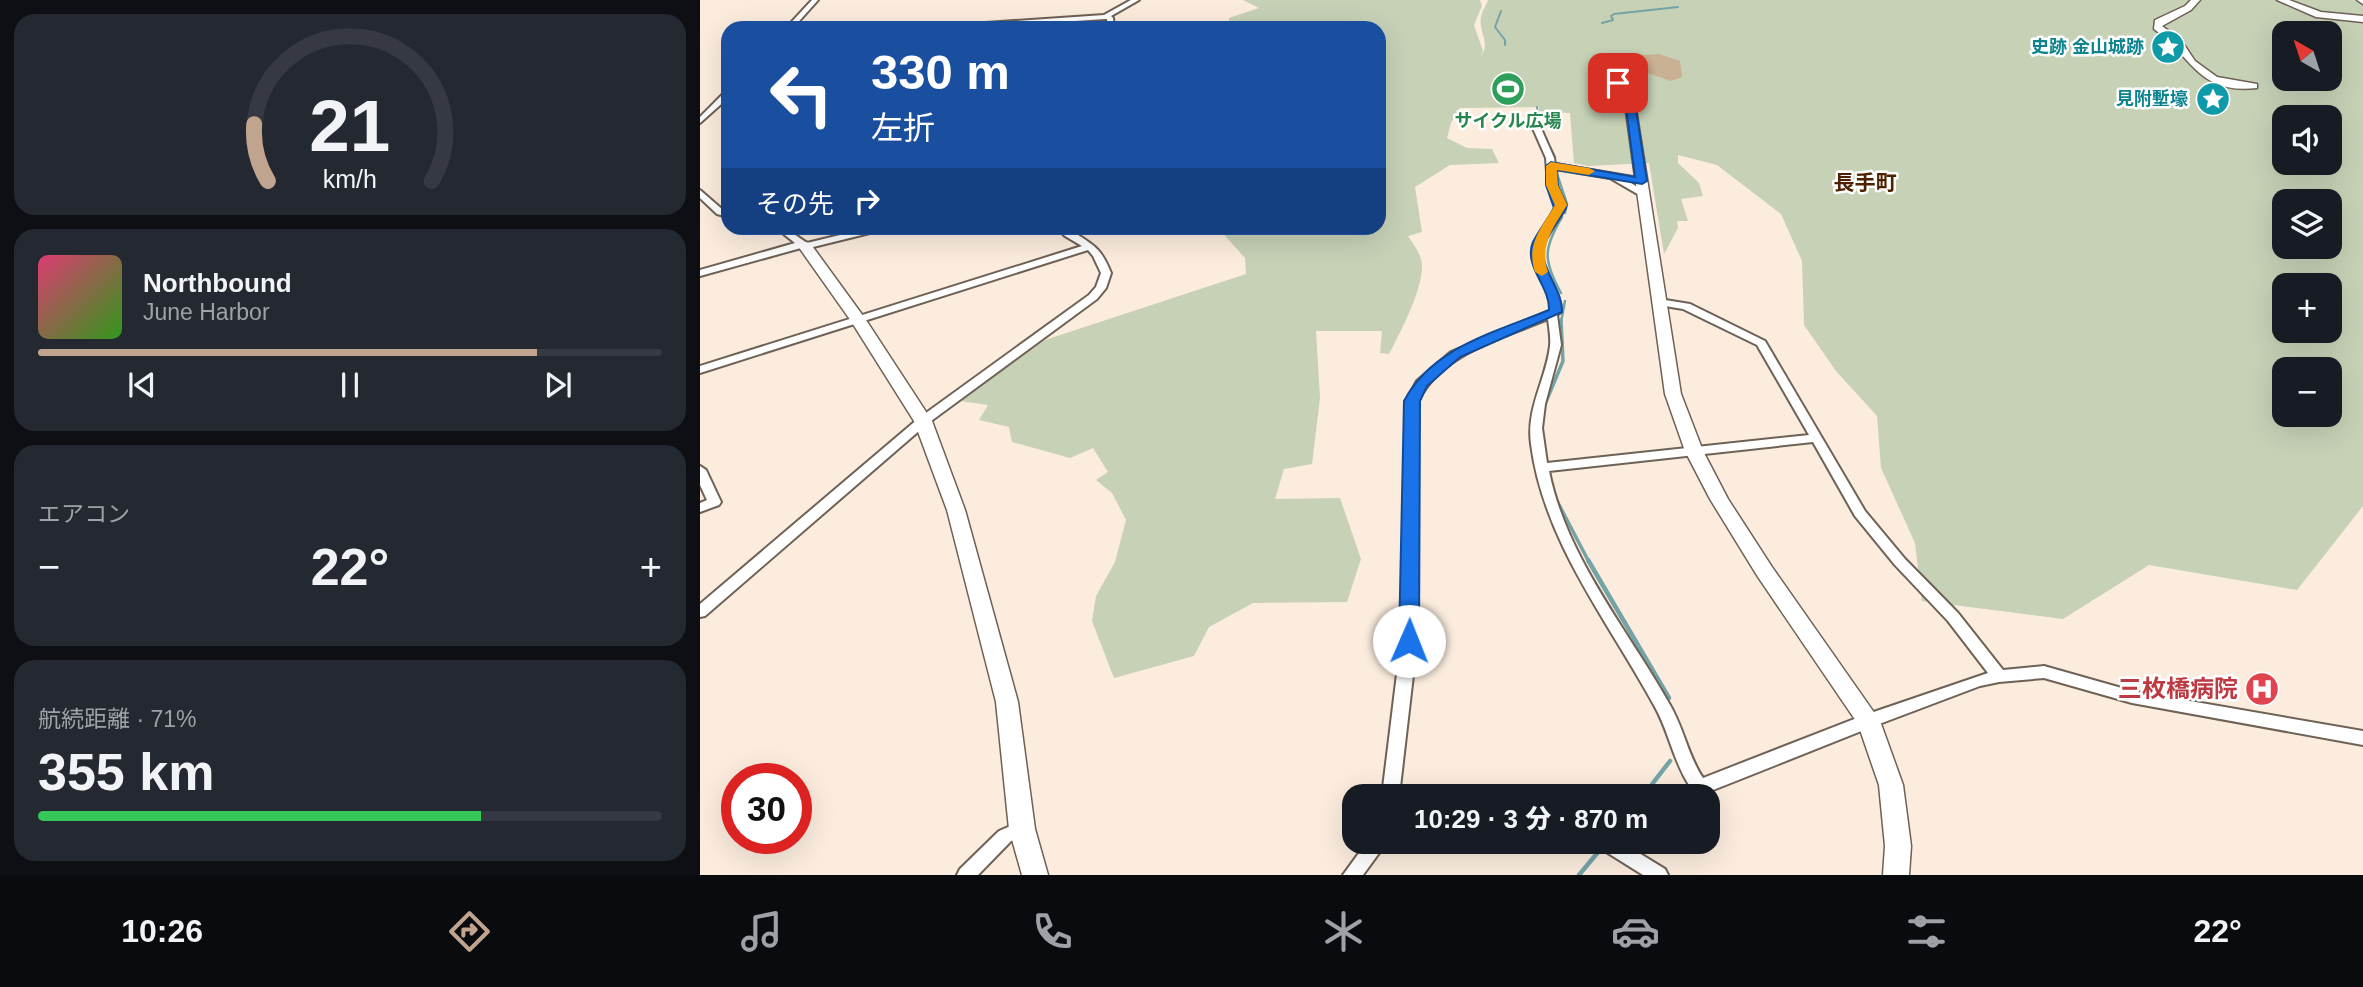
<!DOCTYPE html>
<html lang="ja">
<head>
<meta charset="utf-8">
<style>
	body { margin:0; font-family:Arial,"Noto Sans JP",sans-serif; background:#242831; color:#f1f3f6; height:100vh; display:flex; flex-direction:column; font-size:26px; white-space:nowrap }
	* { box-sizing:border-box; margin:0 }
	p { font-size:23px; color:#9ea1a6 }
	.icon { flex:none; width:38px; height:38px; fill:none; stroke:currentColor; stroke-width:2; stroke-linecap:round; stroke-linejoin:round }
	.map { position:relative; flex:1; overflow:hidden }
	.panel { display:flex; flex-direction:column; gap:14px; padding:14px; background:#0d0f14; width:700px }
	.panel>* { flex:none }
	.hud { position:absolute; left:21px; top:21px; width:665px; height:214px; border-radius:21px; box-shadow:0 7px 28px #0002; background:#1a4fa0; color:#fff; overflow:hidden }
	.needle { width:46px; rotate:321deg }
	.buttons { position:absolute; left:1572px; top:21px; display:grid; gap:14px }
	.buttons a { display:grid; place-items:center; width:70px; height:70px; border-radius:14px; background:#171b24; box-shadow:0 7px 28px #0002; font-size:35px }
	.speed { position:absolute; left:21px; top:763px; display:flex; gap:14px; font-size:35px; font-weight:700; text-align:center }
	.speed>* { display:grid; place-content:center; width:91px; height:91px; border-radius:50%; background:#171b24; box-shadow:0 7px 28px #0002; line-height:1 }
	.speed .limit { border:10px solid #d22; background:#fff; color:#111 }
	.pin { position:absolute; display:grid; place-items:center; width:60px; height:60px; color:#fff; margin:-30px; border-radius:14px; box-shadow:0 4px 10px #0006 }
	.me { position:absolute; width:77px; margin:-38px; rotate:1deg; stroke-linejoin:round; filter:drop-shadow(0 0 5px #0008) }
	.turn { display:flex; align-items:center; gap:24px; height:147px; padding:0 35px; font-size:32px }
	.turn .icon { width:91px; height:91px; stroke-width:2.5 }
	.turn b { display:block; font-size:49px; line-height:60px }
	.then { display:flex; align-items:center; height:66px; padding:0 35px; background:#0003; gap:14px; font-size:26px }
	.big { font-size:52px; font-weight:800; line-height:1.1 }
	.panel .tile { flex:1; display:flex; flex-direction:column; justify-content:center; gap:10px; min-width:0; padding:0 24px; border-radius:21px; background:#242831 }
	.panel .dial { align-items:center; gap:0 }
	.dial svg { height:182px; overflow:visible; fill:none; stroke:#363941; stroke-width:7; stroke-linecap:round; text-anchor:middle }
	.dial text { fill:#f1f3f6; stroke:none }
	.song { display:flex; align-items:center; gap:21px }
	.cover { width:84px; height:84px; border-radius:10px; background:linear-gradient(135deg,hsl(340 70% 55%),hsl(110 70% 35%)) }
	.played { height:7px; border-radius:4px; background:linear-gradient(90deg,#c1a48f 80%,#363941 80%) }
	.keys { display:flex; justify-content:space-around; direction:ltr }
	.heat { display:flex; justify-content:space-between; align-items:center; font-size:38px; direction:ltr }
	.charge { height:10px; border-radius:5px; background:linear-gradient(90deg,#34c759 71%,#363941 0) }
	.trip { position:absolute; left:642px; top:784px; width:378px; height:70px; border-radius:21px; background:#171b24; box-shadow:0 7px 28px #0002; font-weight:800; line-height:70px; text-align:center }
	.tab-bar { display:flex; height:112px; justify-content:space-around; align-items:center; background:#090b0e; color:#9ea1a6 }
	.tab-bar .icon { width:49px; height:49px }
	.tab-bar .active { color:#c1a48f }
	.tab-bar b { font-size:32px; color:#f1f3f6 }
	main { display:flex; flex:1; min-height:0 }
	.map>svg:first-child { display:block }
</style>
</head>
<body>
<main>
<section class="panel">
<div class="tile dial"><svg viewBox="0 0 100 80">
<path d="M14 69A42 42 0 1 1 86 69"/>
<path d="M14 69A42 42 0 0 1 8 44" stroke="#c1a48f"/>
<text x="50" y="56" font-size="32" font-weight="700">21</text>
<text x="50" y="72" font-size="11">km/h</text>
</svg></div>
<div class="tile">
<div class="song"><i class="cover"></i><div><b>Northbound</b><p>June Harbor</p></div></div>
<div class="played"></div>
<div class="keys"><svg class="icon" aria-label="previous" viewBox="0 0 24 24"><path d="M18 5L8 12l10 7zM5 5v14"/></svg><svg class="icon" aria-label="pause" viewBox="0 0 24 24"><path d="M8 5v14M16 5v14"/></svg><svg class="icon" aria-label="next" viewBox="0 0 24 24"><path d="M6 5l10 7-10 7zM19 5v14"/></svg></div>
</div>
<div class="tile"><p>エアコン</p>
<div class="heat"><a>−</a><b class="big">22°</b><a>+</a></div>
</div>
<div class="tile"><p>航続距離 · 71%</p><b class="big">355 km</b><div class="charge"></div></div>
</section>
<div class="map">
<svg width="1663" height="875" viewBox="0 0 1663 875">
	<rect width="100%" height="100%" fill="#fbecde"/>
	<path fill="#c6d1b6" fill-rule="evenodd" d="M 543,0 L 780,0 L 782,6 L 774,25 L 783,51 L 780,57 C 792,43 778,33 781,17 C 782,11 786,6 788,0 L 1663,0 L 1663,506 L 1597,590 L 1449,565 L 1363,619 L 1222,601 L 1215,543 L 1181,468 L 1177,416 L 1136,371 L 1104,325 L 1102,261 L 1081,214 L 1017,165 L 978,155 L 978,163 L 999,183 L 1003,196 L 981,199 L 988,221 L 977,221 L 978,228 L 964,254 L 949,163 L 888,166 L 874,163 L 870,113 L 839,112 L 839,107 L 760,108 L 751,123 L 747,138 L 767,148 L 792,149 L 799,163 L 750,165 L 715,187 L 722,232 L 708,236 C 714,245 722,255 722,266 C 722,291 701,331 689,354 L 680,353 L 682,331 L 616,331 L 620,398 L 612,464 L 584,469 L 575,499 L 640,498 L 661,559 L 647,602 L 553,603 L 509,627 L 494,656 L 414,678 L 392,621 L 396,596 L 415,562 L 426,520 L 412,493 L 396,480 L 408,472 L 393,448 L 370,458 L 312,442 L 309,427 L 279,420 L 288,405 L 260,401 L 345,340 L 546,274 L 545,258 L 518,228 L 679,228 L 679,28 L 529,28 L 529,18 L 559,8 ZM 1584,33 L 1629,33 L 1629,79 L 1584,79 ZM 1584,117 L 1629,117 L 1629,163 L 1584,163 ZM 1584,201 L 1629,201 L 1629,247 L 1584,247 ZM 1584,285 L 1629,285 L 1629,331 L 1584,331 ZM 1584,369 L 1629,369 L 1629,415 L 1584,415 Z"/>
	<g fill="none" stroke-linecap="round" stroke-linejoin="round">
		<g stroke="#75a4a7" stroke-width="2">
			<path d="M 801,11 L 795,27 L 805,40 L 805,45"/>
			<path d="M 902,23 L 913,20 L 911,16 L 914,14 L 978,7"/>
			<path d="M 837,107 L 839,122"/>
			<path d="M 841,125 L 846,140"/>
		</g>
		<g stroke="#75a4a7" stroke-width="2.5">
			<path d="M 846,138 L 848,144"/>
			<path d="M 850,147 L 855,157"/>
			<path d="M 856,171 L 867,204 L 865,213"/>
			<path d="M 861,293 C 843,260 843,249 862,217"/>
			<path d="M 861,322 L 865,301"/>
		</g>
		<g stroke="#75a4a7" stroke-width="3.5">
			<path d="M 843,409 L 863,361 L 861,320"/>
			<path d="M 857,501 L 889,562"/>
		</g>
		<g stroke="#75a4a7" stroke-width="4.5">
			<path d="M 888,560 L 969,698"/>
			<path d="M 943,796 L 970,761"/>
			<path d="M 879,875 L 899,851"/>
		</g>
	</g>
	<path fill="#cab193" d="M 959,54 L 980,61 L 982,77 L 971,81 L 941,71 L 943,55 Z"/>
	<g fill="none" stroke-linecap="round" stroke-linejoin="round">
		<g stroke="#6e6155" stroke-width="4">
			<g id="street">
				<path d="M 112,0 L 118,0 L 93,28 L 86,28 Z"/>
				<path d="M 431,0 L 439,0 L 411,16 L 413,18 L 414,28 L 408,28 L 407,19 L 405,19 L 271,28 L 239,28 L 242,26 L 404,15 Z"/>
				<path d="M 25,92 L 28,92 L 28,98 L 0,123 L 0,117 Z"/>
				<path d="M 832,122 L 839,124 L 854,158 L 855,164 L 945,179 L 946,181 L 942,184 L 928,181 L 948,194 L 941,196 L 910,178 L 855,169 L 856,185 L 866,205 C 860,221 846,233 842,249 C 838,272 862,289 861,312 L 857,315 L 861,345 L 845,404 L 842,428 L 847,463 L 1109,435 L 1057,345 L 983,309 L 959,305 L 954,302 L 959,299 L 990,304 L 1065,341 L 1165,511 L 1205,559 L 1258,613 L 1303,670 L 1344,666 L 1432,691 L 1663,731 L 1663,745 L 1432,703 L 1344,678 L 1299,682 L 1280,686 L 1174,726 L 998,796 L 975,796 L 977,791 L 989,785 C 973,760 969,732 955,707 C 909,622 844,543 831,444 C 826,408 846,380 850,346 C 851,337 849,328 848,319 C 801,339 742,353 718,401 L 717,641 L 699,796 L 682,796 L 701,641 L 706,401 L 717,381 L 751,352 L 851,310 C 852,288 828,271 833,248 C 837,232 851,220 856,205 L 848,185 L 846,158 L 831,124 ZM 1113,442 L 1155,516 L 1195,565 L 1248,621 L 1288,673 L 1162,716 L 1003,778 C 988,756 984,729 970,705 C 928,630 866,557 849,471 Z"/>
				<path d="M 0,190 L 23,210 L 28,211 L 28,217 L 17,214 L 0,198 Z"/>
				<path d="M 76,228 L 85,228 L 107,243 L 169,228 L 184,228 L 182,230 L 105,249 L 101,248 L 0,276 L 0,270 L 95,243 Z"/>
				<path d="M 357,228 C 366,228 370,230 378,235 C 397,247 402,251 411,273 L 406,288 L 397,299 L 227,424 L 5,616 L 0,617 L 0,604 L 219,418 L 389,295 L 396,287 L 401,273 L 393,256 L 388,250 L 0,373 L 0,366 L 382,246 L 365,236 Z"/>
				<path d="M 0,466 L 6,470 L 21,502 L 19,505 L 0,512 L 0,503 L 7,500 L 0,485 Z"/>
				<path d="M 322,821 L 328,824 L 331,829 L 328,834 L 311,841 L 278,875 L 257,875 L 260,869 L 299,831 Z"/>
				<path d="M 667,842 L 687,842 L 663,875 L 643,875 Z"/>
				<path d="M 897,842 L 921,842 L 965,869 L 968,875 L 943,875 L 900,848 Z"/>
			</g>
		</g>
		<g stroke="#6e6155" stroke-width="3">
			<g id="secondary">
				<path d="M 1491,0 L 1500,0 L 1491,10 L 1462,26 L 1481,40 L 1495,61 L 1517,77 L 1557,84 L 1557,88 C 1498,95 1492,56 1454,29 L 1455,20 L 1485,6 Z"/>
				<path d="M 1577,0 L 1589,0 L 1621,12 L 1663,16 L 1663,22 L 1616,17 Z"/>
				<path d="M 1657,0 L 1663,0 L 1663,4 Z"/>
				<path d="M 928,87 L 933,90 L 981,394 L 1003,451 L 1028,499 L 1072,567 L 1180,721 L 1203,785 L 1211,846 L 1209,875 L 1183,875 L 1185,846 L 1179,785 L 1158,724 L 1058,577 L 1010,499 L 985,451 L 965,394 L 923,90 Z"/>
				<path d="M 105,242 L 110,243 L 166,320 L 232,421 L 265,510 L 318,702 L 335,829 L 348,875 L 322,875 L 309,829 L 296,702 L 247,510 L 214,421 L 151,321 L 98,246 Z"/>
			</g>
		</g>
		<use href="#street" fill="#fff" fill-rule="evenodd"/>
		<use href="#secondary" fill="#fff" fill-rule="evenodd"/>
	</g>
	<path fill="#1a73e8" stroke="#114b97" stroke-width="2" d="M 918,81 L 933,90 L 947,181 L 942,184 L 857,170 L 858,185 L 866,208 C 860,219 850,231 845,242 C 836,265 863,288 862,312 L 760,357 L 727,386 L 720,401 L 719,641 L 716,647 L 709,649 L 702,647 L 699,641 L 704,401 C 732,347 796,332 849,310 C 850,286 823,265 833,242 C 839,230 848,219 854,208 L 846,185 L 846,166 L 851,162 L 935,177 L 924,92 L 916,91 L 913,83 Z"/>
	<path fill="#f59e0b" d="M 851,162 L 889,168 L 895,171 L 889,175 L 857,170 L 858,185 L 867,205 C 853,228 839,245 848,272 L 842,276 L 835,272 C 826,245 841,228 855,205 L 846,185 L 846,166 Z"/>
	<defs>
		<g id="sight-disc" transform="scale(1.75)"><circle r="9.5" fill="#0f9aa8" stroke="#fff"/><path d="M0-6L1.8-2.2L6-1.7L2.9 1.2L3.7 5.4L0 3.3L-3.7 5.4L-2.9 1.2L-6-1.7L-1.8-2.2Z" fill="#fff"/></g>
		<g id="stadium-disc" transform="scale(1.75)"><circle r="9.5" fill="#2e9e5b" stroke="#fff"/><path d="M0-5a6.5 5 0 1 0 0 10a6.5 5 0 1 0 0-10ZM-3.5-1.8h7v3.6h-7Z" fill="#fff"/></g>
		<g id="hospital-disc" transform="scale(1.75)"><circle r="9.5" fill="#e0444e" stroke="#fff"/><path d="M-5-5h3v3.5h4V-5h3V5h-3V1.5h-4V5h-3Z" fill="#fff"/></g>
	</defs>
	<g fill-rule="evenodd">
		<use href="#sight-disc" x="1468" y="47"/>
		<use href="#stadium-disc" x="808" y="89"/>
		<use href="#sight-disc" x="1513" y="99"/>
		<use href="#hospital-disc" x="1562" y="689"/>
	</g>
	<g text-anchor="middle" stroke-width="5" stroke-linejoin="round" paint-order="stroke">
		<g font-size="18" font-weight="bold" fill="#0d838f" stroke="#fff" text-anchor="end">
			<text x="1444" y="53">史跡 金山城跡</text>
			<text x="1488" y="105">見附塹壕</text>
		</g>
		<g font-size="18" font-weight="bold" fill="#27864d" stroke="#fff">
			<text x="808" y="127">サイクル広場</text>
		</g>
		<g font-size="21" font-weight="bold" fill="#4e2100" stroke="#fff">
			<text x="1165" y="190">長手町</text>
		</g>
		<g font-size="24" font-weight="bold" fill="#be3a42" stroke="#fff" text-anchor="end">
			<text x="1538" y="697">三枚橋病院</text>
		</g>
	</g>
</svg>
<div class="buttons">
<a><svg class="needle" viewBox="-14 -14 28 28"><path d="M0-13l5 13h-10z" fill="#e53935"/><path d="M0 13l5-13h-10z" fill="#9ea1a6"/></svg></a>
<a><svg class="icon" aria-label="sound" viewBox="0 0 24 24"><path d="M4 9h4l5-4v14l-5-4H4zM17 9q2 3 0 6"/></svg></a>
<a><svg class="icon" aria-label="layers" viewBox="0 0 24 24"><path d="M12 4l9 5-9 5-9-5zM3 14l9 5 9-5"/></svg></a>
<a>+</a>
<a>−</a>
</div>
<div class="speed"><div class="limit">30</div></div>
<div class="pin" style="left:918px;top:83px;background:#d93025"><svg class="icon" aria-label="arrive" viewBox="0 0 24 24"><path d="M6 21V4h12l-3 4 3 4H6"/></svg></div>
<svg class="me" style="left:709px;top:641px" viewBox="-20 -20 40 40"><circle r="19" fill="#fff"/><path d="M0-13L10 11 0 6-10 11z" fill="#1a73e8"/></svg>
<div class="trip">10:29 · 3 分 · 870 m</div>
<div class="hud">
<div class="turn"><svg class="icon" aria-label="left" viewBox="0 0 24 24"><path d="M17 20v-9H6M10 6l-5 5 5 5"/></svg><div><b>330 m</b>左折</div></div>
<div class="then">その先<svg class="icon" aria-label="right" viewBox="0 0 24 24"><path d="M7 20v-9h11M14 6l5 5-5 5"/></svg></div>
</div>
</div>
</main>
<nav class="tab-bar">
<b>10:26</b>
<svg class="icon active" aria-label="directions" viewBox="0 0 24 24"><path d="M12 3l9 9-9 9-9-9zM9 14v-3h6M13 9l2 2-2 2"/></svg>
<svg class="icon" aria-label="music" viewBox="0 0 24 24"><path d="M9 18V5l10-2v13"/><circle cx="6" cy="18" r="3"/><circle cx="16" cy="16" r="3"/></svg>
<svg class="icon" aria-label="phone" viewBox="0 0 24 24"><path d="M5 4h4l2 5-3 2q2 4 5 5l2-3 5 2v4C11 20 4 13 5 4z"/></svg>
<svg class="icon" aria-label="climate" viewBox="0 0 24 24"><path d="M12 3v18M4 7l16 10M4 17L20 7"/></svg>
<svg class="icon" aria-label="car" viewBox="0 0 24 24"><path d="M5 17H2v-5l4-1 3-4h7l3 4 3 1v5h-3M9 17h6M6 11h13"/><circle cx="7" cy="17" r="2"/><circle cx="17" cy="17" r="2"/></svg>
<svg class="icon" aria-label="filters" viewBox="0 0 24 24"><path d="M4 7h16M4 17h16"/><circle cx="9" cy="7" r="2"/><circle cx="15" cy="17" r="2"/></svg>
<b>22°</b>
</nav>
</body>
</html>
